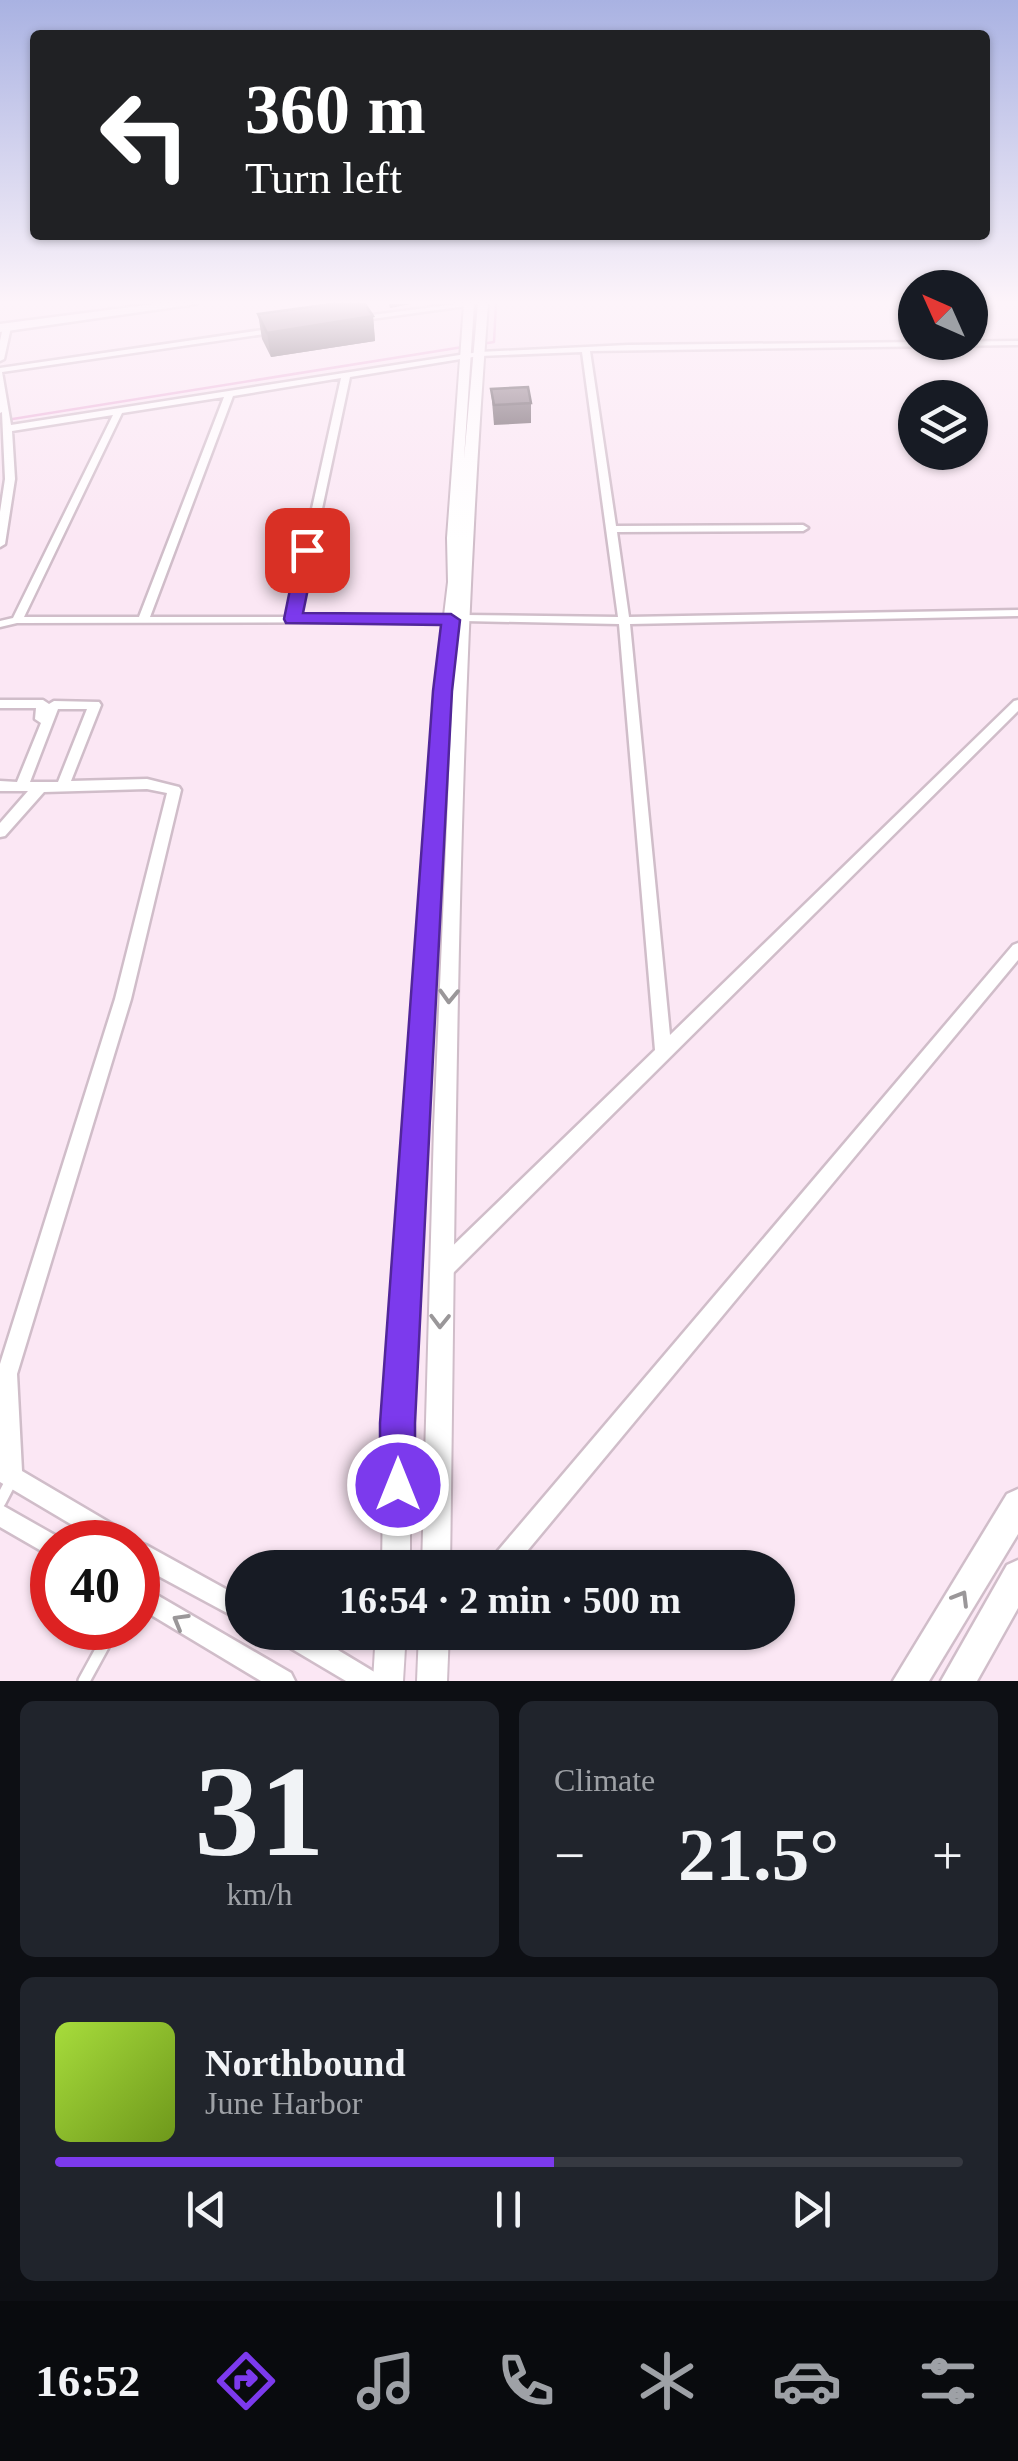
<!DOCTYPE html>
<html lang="en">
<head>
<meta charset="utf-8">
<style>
	body { margin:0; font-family:"Times New Roman",serif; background:#20242c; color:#f1f3f6; height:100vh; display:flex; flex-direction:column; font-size:38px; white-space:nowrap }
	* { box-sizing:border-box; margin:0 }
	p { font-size:32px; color:#9ea1a6 }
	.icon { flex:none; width:55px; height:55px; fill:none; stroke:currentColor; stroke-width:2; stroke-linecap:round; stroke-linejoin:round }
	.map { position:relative; height:1681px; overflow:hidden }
	.side { display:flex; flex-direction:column; gap:20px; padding:20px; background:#0d0f14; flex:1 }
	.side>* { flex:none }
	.hud { position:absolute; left:30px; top:30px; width:960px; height:210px; border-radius:10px; box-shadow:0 2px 8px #0004; background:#202124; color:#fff; overflow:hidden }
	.needle { width:65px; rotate:315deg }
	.fabs { position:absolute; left:898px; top:270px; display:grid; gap:20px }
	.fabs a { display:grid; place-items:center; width:90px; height:90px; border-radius:50%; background:#171b24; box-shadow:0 2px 8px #0004; font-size:50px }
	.speed { position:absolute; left:30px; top:1520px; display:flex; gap:20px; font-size:50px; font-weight:700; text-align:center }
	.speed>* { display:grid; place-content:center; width:130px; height:130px; border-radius:50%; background:#171b24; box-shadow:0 2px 8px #0004; line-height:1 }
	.speed .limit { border:15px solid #d22; background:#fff; color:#111 }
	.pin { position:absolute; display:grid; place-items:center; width:85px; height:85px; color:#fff; margin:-42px; border-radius:20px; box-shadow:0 5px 15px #0006 }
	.me { position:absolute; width:110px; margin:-55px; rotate:0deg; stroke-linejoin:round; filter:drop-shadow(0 0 8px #0008) }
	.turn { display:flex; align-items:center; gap:35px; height:210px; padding:0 50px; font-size:45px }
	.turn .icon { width:130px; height:130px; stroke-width:2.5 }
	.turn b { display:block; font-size:70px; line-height:85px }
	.big { font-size:75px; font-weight:700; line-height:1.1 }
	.side .tile { flex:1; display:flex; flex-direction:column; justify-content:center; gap:15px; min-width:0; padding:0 35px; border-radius:15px; background:#20242c }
	.side .dial { align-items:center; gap:0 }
	.dial b { font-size:130px; line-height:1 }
	.song { display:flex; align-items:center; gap:30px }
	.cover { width:120px; height:120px; border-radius:15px; background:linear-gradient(135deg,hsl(80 70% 55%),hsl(80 70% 35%)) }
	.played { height:10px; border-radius:5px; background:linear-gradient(90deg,#7c3aed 55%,#363941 55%) }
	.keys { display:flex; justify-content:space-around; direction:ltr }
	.heat { display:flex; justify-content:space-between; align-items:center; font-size:55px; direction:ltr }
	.side .tiles { flex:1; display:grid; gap:20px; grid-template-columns:1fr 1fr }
	.tile:last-child { grid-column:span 2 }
	.trip { position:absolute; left:225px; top:1550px; width:570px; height:100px; border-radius:50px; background:#171b24; box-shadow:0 2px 8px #0004; font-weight:700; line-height:100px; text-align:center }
	.tab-bar { display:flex; height:160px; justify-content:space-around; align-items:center; background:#090b0e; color:#9ea1a6 }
	.tab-bar .icon { width:70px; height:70px }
	.tab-bar .active { color:#7c3aed }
	.tab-bar b { font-size:45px; color:#f1f3f6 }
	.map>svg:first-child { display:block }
</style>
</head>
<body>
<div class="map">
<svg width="1018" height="1681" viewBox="0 0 1018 1681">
	<rect width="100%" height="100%" fill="#fbe7f4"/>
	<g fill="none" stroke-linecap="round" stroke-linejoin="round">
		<path stroke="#ebb0d8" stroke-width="2.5" d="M 0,421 L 494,342 L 496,304"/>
		<g stroke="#d0bdc9" stroke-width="16">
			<g id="service">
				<path d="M 0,1502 L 12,1479"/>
				<path d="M 84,1681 L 113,1628"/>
			</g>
		</g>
		<g stroke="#d0bdc9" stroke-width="5">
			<g id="minor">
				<path d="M 457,304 L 473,305 L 357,321 L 353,319 L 357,317 Z"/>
				<path d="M 7,325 L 11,327 L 4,359 L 0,361 L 0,341 L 3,327 Z"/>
				<path d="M 276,328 L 279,328 L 279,332 L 2,372 L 11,425 L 479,352 L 628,345 L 1018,341 L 1018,345 L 590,351 L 616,526 L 803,525 L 808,528 L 803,531 L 617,532 L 629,617 L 1018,610 L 1018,616 L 630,624 L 670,1035 L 1014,701 L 1018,700 L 1018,711 L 449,1277 L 442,1279 L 435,1277 L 433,1270 L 435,1263 L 655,1050 L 619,624 L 464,621 L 458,618 L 464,615 L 618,617 L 582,352 L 479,356 L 350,377 L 299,617 L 451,617 L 457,620 L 455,622 L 17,623 L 0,627 L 0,621 L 13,618 L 113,415 L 12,431 L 15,479 L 5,544 L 0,547 L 0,512 L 5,479 L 2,412 L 0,413 L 0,368 ZM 341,378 L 288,617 L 150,617 L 233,396 ZM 224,397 L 139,617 L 24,617 L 122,413 Z"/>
				<path d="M 0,700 L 43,700 L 49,704 L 54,701 L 99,702 L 101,705 L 71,781 L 147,779 L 179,787 L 181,790 L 131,999 L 17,1374 L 22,1471 L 129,1534 L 132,1542 L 101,1542 L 0,1482 L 0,1364 L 115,999 L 167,793 L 147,789 L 44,792 L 5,836 L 0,837 L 0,823 L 28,791 L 0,791 L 0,781 L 17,782 L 41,723 L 35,719 L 36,708 L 0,708 ZM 58,709 L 87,709 L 58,782 L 30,782 Z"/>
				<path d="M 1018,943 L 1018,960 L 513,1568 L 487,1568 L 490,1560 L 1013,945 Z"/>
				<path d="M 0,1504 L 60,1538 L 62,1542 L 52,1542 L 52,1557 L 0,1527 Z"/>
				<path d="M 137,1542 L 138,1542 L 146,1545 L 242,1598 L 242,1621 L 138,1565 Z"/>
				<path d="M 138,1584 L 291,1673 L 295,1681 L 261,1681 L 138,1607 Z"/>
				<path d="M 274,1632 L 308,1632 L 376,1673 L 380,1681 L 346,1681 L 277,1640 Z"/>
			</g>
		</g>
		<g stroke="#d0bdc9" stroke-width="4">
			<g id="tertiary">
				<path d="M 464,304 L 474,304 L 464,459 L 478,304 L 488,304 C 456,723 456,1147 450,1568 L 422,1568 L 434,1127 L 454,658 L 410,1423 L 410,1568 L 382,1568 L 384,1423 L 435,691 L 448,582 L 447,538 Z"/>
				<path d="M 376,1632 L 406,1632 L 403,1681 L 373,1681 Z"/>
				<path d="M 419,1632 L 449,1632 L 447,1681 L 417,1681 Z"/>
			</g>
		</g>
		<g stroke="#d0bdc9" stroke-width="5">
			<g id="secondary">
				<path d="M 1018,1489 L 1018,1534 L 929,1681 L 893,1681 L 1007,1494 Z"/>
				<path d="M 1018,1560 L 1018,1608 L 977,1681 L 941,1681 L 1007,1565 Z"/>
			</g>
		</g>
		<g stroke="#d0bdc9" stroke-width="5">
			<path id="trunk" d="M 155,304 L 196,304 L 0,332 L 0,324 Z"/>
		</g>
		<use href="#service" stroke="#fff" stroke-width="11"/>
		<use href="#minor" fill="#fff" fill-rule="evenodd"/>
		<use href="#tertiary" fill="#fff" fill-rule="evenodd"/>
		<use href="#secondary" fill="#fff" fill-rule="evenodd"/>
		<use href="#trunk" fill="#fff" fill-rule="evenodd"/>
	</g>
	<g fill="#665861">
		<path d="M 258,314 L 373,316 L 375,341 L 271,357 L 262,339 Z"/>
		<path d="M 491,389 L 531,403 L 531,423 L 494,425 Z"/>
	</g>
	<g fill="#53474f">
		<path d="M 389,304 L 411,304 L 390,308 Z"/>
		<path d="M 373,316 L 375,341 L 271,357 L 267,333 Z"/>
	</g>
	<g fill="#776671" stroke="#53474f" stroke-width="2.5">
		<path d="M 331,304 L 365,304 L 373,316 L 267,333 L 258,314 Z"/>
		<path d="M 528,387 L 531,403 L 494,405 L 491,389 Z"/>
	</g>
	<defs><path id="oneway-chevron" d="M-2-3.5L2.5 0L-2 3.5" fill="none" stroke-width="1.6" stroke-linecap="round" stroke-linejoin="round" transform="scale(2.5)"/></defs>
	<g stroke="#9a9799">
		<use href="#oneway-chevron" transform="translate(449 996) rotate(92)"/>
		<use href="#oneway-chevron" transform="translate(440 1321) rotate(91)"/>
		<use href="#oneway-chevron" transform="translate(961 1598) rotate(-59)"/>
		<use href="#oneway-chevron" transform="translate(180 1621) rotate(-150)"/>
	</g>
	<linearGradient id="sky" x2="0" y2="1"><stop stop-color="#a9b2e2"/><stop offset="0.56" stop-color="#fdf4fa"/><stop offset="1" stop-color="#fdf4fa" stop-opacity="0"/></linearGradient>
	<rect width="1018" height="540" fill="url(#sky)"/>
	<path fill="#7c3aed" stroke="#51269a" stroke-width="2.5" d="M 307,545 L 316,550 L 303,613 L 451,614 L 460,620 L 452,691 L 433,1057 L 415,1423 L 415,1485 L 410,1497 L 398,1502 L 385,1497 L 380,1485 L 380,1423 L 433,691 L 441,625 L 286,623 L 284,619 L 298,550 Z"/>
</svg>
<div class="fabs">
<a><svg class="needle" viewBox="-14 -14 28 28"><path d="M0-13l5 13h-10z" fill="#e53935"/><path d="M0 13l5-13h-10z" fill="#9ea1a6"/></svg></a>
<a><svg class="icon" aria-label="layers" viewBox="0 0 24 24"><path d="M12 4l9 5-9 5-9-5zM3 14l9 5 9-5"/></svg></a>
</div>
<div class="speed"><div class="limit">40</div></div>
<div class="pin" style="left:307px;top:550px;background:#d93025"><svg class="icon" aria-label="arrive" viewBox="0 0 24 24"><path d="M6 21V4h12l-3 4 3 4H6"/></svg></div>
<svg class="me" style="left:398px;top:1485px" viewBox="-20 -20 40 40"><circle r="17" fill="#7c3aed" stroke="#fff" stroke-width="3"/><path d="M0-11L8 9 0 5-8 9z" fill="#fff"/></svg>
<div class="trip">16:54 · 2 min · 500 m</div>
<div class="hud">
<div class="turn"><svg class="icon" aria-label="left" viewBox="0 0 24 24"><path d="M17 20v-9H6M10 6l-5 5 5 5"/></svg><div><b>360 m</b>Turn left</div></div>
</div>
</div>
<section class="side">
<div class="tiles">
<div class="tile dial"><b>31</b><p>km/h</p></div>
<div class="tile"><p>Climate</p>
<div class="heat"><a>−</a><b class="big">21.5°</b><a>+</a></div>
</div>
<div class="tile">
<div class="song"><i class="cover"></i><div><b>Northbound</b><p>June Harbor</p></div></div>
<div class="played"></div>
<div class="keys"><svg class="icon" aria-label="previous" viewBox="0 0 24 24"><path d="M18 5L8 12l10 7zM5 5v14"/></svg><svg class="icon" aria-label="pause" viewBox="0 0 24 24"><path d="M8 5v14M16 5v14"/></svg><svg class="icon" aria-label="next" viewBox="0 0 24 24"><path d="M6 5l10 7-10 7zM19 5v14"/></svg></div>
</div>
</div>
</section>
<nav class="tab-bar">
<b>16:52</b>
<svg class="icon active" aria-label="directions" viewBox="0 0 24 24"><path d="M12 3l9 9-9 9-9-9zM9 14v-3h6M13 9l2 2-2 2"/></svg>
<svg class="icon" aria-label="music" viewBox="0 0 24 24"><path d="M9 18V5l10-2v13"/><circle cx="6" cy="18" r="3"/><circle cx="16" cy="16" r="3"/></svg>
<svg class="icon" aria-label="phone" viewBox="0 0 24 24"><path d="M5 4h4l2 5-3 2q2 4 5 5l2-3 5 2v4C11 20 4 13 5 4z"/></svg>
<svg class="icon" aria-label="climate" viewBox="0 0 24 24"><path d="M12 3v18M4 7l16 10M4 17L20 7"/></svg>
<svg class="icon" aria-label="car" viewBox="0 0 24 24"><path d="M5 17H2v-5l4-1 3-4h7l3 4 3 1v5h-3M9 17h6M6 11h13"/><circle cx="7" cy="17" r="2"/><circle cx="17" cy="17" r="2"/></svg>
<svg class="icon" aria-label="filters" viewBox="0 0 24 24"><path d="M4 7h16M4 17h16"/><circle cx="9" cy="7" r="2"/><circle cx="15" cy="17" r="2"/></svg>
</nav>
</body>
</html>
